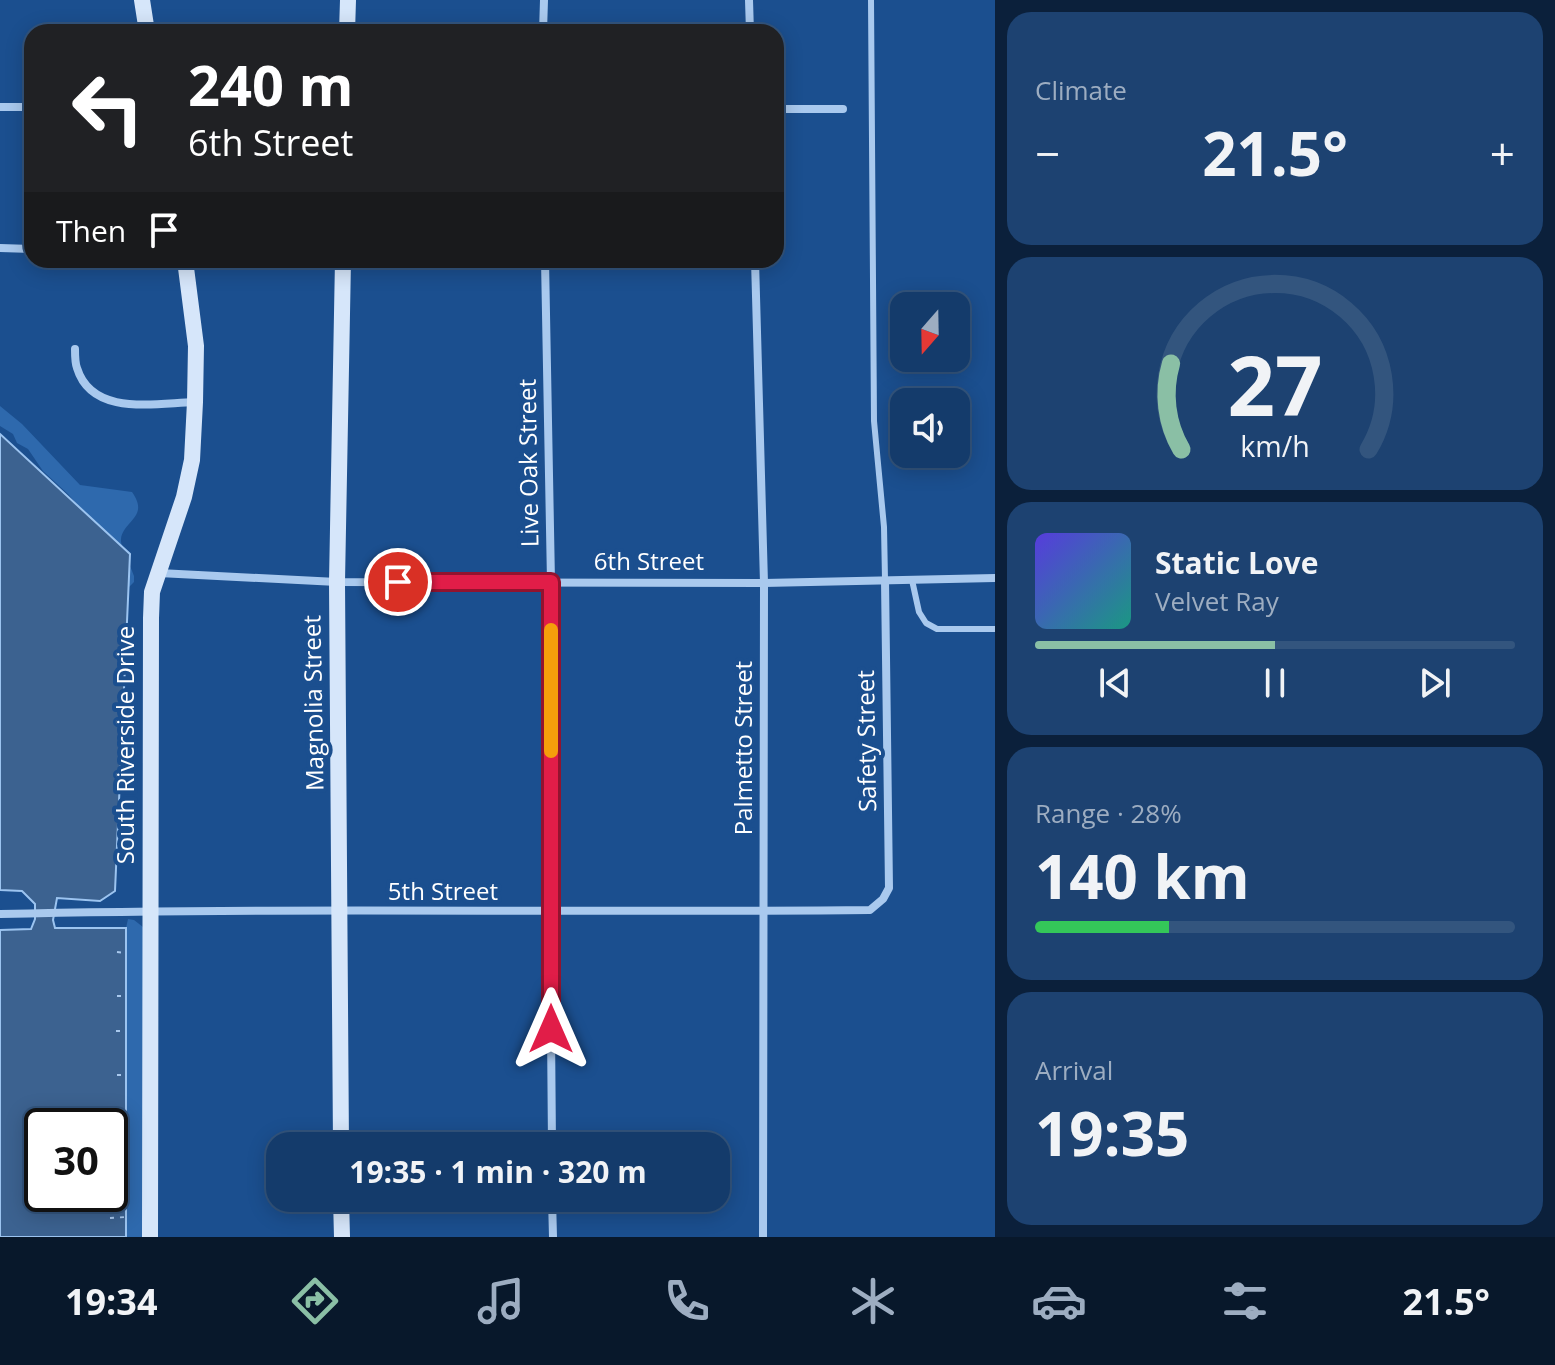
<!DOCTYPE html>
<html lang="en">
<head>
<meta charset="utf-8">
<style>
	body { margin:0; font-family:"Open Sans",sans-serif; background:#1d4271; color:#f1f3f6; height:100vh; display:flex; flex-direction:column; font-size:30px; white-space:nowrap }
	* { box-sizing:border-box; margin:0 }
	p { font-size:26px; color:#9dadc1 }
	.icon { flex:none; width:44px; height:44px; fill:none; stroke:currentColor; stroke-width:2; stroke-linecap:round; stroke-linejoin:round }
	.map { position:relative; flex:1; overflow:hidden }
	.side { display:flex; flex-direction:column; gap:12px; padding:12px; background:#0b203b; width:560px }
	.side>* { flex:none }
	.guide { position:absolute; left:24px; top:24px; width:760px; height:244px; border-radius:24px; box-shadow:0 4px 20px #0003,0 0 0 2px #33557e; background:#202124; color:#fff; overflow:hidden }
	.needle { width:52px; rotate:200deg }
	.tools { position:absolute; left:890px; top:292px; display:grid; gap:16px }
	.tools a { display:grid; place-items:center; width:80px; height:80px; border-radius:16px; background:#143b6b; box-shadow:0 4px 20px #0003,0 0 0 2px #33557e; font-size:40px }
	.speed { position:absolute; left:24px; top:1108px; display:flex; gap:16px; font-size:40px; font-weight:700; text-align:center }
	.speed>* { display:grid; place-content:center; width:104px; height:104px; border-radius:50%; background:#143b6b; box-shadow:0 4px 20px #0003,0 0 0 2px #33557e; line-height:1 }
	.speed .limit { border:4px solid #111; border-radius:12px; background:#fff; color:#111 }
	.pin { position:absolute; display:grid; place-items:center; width:68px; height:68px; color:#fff; margin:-34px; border:4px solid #fff; border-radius:50%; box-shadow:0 2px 8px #0007 }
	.me { position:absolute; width:88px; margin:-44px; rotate:0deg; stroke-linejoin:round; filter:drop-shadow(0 0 6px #0008) }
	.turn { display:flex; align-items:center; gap:28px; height:168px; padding:0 32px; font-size:36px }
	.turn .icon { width:104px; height:104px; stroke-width:2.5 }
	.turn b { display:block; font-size:56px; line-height:68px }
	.then { display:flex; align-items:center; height:76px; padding:0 32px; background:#0003; gap:16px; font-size:30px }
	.big { font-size:60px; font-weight:700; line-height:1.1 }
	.side .tile { flex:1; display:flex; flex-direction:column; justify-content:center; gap:12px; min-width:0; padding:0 28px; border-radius:24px; background:#1d4271 }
	.side .dial { align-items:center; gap:0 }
	.dial svg { height:208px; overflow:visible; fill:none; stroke:#33557e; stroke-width:7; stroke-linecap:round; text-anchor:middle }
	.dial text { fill:#f1f3f6; stroke:none }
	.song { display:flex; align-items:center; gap:24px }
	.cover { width:96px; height:96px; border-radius:12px; background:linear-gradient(135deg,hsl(250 70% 55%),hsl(170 70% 35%)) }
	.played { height:8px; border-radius:4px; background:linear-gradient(90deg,#8abfa5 50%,#33557e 50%) }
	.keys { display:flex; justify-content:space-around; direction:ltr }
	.heat { display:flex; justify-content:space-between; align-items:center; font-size:44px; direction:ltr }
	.charge { height:12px; border-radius:6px; background:linear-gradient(90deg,#34c759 28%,#33557e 0) }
	.trip { position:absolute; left:266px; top:1132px; width:464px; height:80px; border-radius:24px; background:#143b6b; box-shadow:0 4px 20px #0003,0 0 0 2px #33557e; font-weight:700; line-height:80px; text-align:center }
	.dock { display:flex; height:128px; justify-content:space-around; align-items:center; background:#08182b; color:#9dadc1 }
	.dock .icon { width:56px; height:56px }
	.dock .current { color:#8abfa5 }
	.dock b { font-size:36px; color:#f1f3f6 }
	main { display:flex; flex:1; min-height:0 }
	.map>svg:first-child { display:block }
</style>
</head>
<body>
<main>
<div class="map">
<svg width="995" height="1237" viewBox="0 0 995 1237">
	<rect width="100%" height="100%" fill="#1b4f8f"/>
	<g fill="#2e69ad">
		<path d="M 0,406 L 22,424 L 80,485 L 132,492 C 150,517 123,521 121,539 C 120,547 131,567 134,576 L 134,582 L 125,591 L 98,528 L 68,494 L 43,471 L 28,449 L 17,443 L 13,434 L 0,426 Z"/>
		<path d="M 128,919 L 134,920 L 143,927 L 143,1237 L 126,1237 L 126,928 Z"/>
	</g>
	<path fill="#3c6290" stroke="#9cc4f0" stroke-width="2" fill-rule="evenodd" d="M 0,434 L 130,554 L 115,891 L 100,901 L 57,898 L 53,920 L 55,928 L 126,928 L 126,1237 L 0,1237 L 0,930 L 31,929 L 35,919 L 35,904 L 22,891 L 0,890 ZM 42,1126 L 110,1126 L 110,1194 L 42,1194 Z"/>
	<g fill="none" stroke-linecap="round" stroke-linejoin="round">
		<g stroke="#a9c9ee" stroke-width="2" stroke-dasharray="4 6" stroke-linecap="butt">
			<path d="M 117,952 L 126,953"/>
			<path d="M 117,996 L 126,996"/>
			<path d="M 116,1031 L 126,1031"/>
			<path d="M 117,1075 L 126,1075"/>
			<path d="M 116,1117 L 126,1117"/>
			<path d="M 110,1182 L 117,1182 L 118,1173 L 126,1172"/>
			<path d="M 110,1218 L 126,1217"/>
		</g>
		<g stroke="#a9c9ee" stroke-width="6">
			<path d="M 871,0 L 874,421 L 884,527 L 885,580"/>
			<path d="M 912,580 L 919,612 L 926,623 L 937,629 L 995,629"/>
		</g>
		<g stroke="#a9c9ee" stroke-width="8">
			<path d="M 749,0 L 750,32"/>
			<path d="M 543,32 L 544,0"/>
			<path d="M 0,107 L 32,107"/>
			<path d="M 776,109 L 843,109"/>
			<path d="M 0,248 L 32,249"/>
			<path d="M 545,260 L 551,582 L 550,912 L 552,1146"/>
			<path d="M 755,260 L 764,583 L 763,1237"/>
			<path d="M 75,349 C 75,355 75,363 77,368 C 92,417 156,403 194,402"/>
			<path d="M 159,573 L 337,582 L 764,583 L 995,578"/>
			<path d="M 0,914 C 290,907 580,913 870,910 L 883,899 L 889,888 L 885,580"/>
			<path d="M 552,1198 L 553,1237"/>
		</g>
		<g stroke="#d6e6fa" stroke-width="16">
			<path d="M 142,0 L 147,32"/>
			<path d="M 347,32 L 348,0"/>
			<path d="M 341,1146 L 337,582 L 343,260"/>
			<path d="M 341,1198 L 342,1237"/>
			<path d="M 150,1237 L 151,618 L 152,592 L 184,497 L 192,460 L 195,402 L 196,346 L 185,260"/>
		</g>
	</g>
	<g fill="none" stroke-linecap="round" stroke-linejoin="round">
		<g stroke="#92132f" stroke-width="20">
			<path id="route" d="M 398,582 L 551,582 L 551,1029"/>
		</g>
		<use href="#route" stroke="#e11d48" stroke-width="14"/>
		<path stroke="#f59e0b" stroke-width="14" d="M 551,751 L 551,630"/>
	</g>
	<g text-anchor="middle" stroke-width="8" stroke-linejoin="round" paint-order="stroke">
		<g font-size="24" fill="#fff" stroke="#1b4f8f">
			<text transform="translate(529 463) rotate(-91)" y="8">Live Oak Street</text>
			<text x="649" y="570">6th Street</text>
			<text transform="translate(314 703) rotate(-91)" y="8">Magnolia Street</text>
			<text transform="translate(867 741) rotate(-91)" y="8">Safety Street</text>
			<text transform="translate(126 745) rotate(-90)" y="8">South Riverside Drive</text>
			<text transform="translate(744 748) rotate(-90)" y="8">Palmetto Street</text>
			<text x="443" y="900">5th Street</text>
		</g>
	</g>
</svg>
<div class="tools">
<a><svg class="needle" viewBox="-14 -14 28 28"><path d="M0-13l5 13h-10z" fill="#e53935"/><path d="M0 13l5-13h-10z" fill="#9dadc1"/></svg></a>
<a><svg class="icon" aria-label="sound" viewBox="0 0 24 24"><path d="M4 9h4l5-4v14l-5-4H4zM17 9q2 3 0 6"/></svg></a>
</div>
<div class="speed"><div class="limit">30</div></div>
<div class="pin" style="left:398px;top:582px;background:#d93025"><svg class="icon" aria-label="arrive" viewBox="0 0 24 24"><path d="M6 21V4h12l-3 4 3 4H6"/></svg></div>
<svg class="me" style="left:551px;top:1029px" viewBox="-20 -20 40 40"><path d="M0-17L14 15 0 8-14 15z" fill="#e11d48" stroke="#fff" stroke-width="4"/></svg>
<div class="trip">19:35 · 1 min · 320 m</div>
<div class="guide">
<div class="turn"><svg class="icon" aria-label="left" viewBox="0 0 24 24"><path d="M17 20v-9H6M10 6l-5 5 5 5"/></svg><div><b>240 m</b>6th Street</div></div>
<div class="then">Then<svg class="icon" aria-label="arrive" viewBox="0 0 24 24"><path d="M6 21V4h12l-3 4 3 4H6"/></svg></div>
</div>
</div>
<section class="side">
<div class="tile"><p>Climate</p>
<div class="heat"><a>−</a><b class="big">21.5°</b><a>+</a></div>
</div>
<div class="tile dial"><svg viewBox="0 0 100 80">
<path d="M14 69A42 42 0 1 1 86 69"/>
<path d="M14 69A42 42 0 0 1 10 36" stroke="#8abfa5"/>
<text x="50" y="56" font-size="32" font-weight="700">27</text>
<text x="50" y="72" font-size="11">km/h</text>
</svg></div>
<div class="tile">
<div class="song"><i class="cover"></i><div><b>Static Love</b><p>Velvet Ray</p></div></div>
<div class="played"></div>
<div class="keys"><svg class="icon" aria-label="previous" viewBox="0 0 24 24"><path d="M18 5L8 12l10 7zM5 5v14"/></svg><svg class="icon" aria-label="pause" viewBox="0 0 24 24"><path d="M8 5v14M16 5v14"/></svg><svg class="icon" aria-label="next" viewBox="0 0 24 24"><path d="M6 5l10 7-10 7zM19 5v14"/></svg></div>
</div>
<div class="tile"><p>Range · 28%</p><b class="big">140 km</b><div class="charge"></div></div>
<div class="tile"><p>Arrival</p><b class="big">19:35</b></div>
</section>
</main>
<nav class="dock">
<b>19:34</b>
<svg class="icon current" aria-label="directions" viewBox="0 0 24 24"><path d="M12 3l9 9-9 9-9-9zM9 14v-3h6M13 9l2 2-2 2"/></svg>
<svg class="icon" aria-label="music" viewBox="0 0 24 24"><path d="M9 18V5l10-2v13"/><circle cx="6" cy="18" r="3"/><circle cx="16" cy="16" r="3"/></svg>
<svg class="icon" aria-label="phone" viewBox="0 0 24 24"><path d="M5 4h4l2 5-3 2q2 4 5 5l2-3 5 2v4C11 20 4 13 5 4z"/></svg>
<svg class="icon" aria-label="climate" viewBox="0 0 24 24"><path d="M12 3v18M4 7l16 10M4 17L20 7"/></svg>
<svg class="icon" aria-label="car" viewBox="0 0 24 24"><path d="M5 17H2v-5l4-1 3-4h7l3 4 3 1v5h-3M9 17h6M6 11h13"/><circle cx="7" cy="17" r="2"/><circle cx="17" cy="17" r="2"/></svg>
<svg class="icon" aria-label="filters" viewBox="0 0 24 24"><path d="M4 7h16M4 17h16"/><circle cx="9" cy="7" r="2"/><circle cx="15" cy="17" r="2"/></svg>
<b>21.5°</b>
</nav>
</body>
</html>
